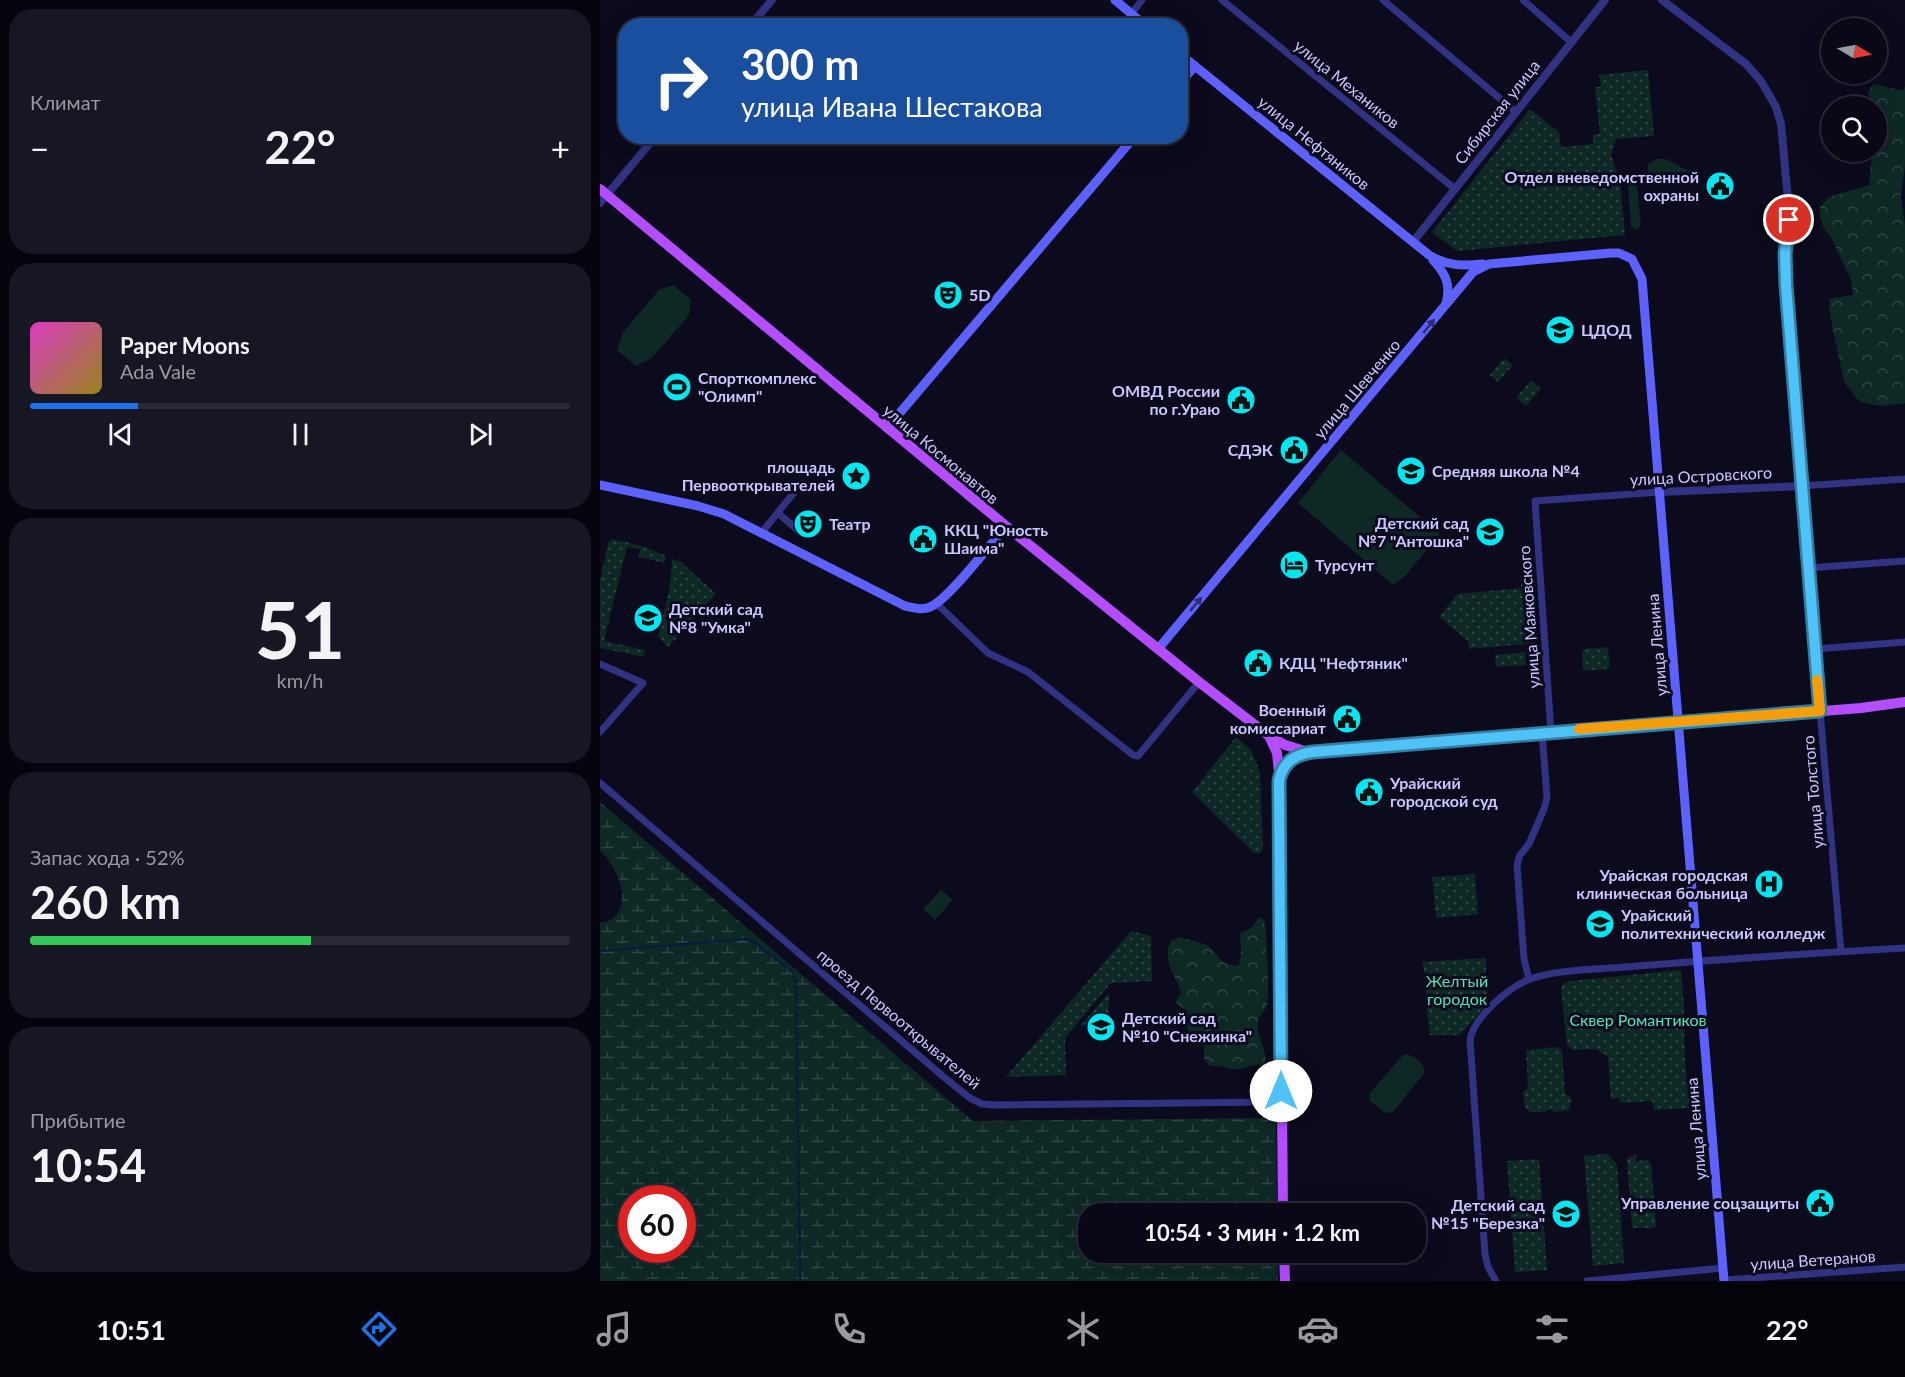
<!DOCTYPE html>
<html lang="ru">
<head>
<meta charset="utf-8">
<style>
	body { margin:0; font-family:Lato,sans-serif; background:#171623; color:#f1f3f6; height:100vh; display:flex; flex-direction:column; font-size:22px; white-space:nowrap }
	* { box-sizing:border-box; margin:0 }
	p { font-size:20px; color:#999aa1 }
	.icon { flex:none; width:33px; height:33px; fill:none; stroke:currentColor; stroke-width:2; stroke-linecap:round; stroke-linejoin:round }
	.map { position:relative; flex:1; overflow:hidden }
	.side { display:flex; flex-direction:column; gap:9px; padding:9px; background:#05040c; width:600px }
	.side>* { flex:none }
	.guide { position:absolute; left:18px; top:18px; width:570px; height:126px; border-radius:24px; box-shadow:0 6px 24px #0002,0 0 0 2px #292935; background:#1a4fa0; color:#fff; overflow:hidden }
	.needle { width:39px; rotate:100deg }
	.tools { position:absolute; left:1221px; top:18px; display:grid; gap:12px }
	.tools a { display:grid; place-items:center; width:66px; height:66px; border-radius:50%; background:#090816; box-shadow:0 6px 24px #0002,0 0 0 2px #292935; font-size:30px }
	.speed { position:absolute; left:18px; top:1185px; display:flex; gap:12px; font-size:30px; font-weight:700; text-align:center }
	.speed>* { display:grid; place-content:center; width:78px; height:78px; border-radius:50%; background:#090816; box-shadow:0 6px 24px #0002,0 0 0 2px #292935; line-height:1 }
	.speed .limit { border:9px solid #d22; background:#fff; color:#111 }
	.pin { position:absolute; display:grid; place-items:center; width:51px; height:51px; color:#fff; margin:-26px; border:3px solid #fff; border-radius:50%; box-shadow:0 2px 6px #0007 }
	.me { position:absolute; width:66px; margin:-33px; rotate:0deg; stroke-linejoin:round; filter:drop-shadow(0 0 4px #0008) }
	.turn { display:flex; align-items:center; gap:21px; height:126px; padding:0 24px; font-size:27px }
	.turn .icon { width:78px; height:78px; stroke-width:2.5 }
	.turn b { display:block; font-size:42px; line-height:51px }
	.big { font-size:45px; font-weight:700; line-height:1.1 }
	.side .tile { flex:1; display:flex; flex-direction:column; justify-content:center; gap:9px; min-width:0; padding:0 21px; border-radius:24px; background:#171623 }
	.side .dial { align-items:center; gap:0 }
	.dial b { font-size:78px; line-height:1 }
	.song { display:flex; align-items:center; gap:18px }
	.cover { width:72px; height:72px; border-radius:9px; background:linear-gradient(135deg,hsl(310 70% 55%),hsl(50 70% 35%)) }
	.played { height:6px; border-radius:3px; background:linear-gradient(90deg,#1a73e8 20%,#292935 20%) }
	.keys { display:flex; justify-content:space-around; direction:ltr }
	.heat { display:flex; justify-content:space-between; align-items:center; font-size:33px; direction:ltr }
	.charge { height:9px; border-radius:4px; background:linear-gradient(90deg,#34c759 52%,#292935 0) }
	.trip { position:absolute; left:478px; top:1203px; width:348px; height:60px; border-radius:24px; background:#090816; box-shadow:0 6px 24px #0002,0 0 0 2px #292935; font-weight:700; line-height:60px; text-align:center }
	.tab-bar { display:flex; height:96px; justify-content:space-around; align-items:center; background:#040309; color:#999aa1 }
	.tab-bar .icon { width:42px; height:42px }
	.tab-bar .on { color:#1a73e8 }
	.tab-bar b { font-size:27px; color:#f1f3f6 }
	main { display:flex; flex:1; min-height:0 }
	.map>svg:first-child { display:block }
</style>
</head>
<body>
<main>
<section class="side">
<div class="tile"><p>Климат</p>
<div class="heat"><a>−</a><b class="big">22°</b><a>+</a></div>
</div>
<div class="tile">
<div class="song"><i class="cover"></i><div><b>Paper Moons</b><p>Ada Vale</p></div></div>
<div class="played"></div>
<div class="keys"><svg class="icon" aria-label="previous" viewBox="0 0 24 24"><path d="M18 5L8 12l10 7zM5 5v14"/></svg><svg class="icon" aria-label="pause" viewBox="0 0 24 24"><path d="M8 5v14M16 5v14"/></svg><svg class="icon" aria-label="next" viewBox="0 0 24 24"><path d="M6 5l10 7-10 7zM19 5v14"/></svg></div>
</div>
<div class="tile dial"><b>51</b><p>km/h</p></div>
<div class="tile"><p>Запас хода · 52%</p><b class="big">260 km</b><div class="charge"></div></div>
<div class="tile"><p>Прибытие</p><b class="big">10:54</b></div>
</section>
<div class="map">
<svg width="1305" height="1281" viewBox="0 0 1305 1281">
	<defs>
		<pattern id="forest-crowns" width="20" height="18" patternUnits="userSpaceOnUse" patternTransform="scale(1.5)"><rect width="20" height="18" fill="#0d2825"/><path d="M2 6a3 3 0 1 1 6 0M12 15a3 3 0 1 1 6 0" fill="none" stroke="#2f4646"/></pattern>
		<pattern id="wetland-marsh" width="20" height="14" patternUnits="userSpaceOnUse" patternTransform="scale(1.5)"><rect width="20" height="14" fill="#0d2825"/><path d="M1 5h8M5 5V1M11 12h8M15 12V8" fill="none" stroke="#2f4646"/></pattern>
		<pattern id="park-dots" width="8" height="8" patternUnits="userSpaceOnUse" patternTransform="scale(1.5)"><rect width="8" height="8" fill="#0d2825"/><path d="M2 2h.1M6 6h.1" fill="none" stroke="#2f4646" stroke-width="1.8" stroke-linecap="round"/></pattern>
	</defs>
	<rect width="100%" height="100%" fill="#0c0a1d"/>
	<g fill="#0d2825">
		<path d="M 1056,159 L 1065,159 L 1093,173 L 1048,175 L 1048,164 Z"/>
		<path d="M 1032,184 L 1037,186 L 1041,226 L 1035,230 L 1031,226 L 1028,187 Z"/>
		<path d="M 73,285 L 91,300 L 89,315 L 52,358 L 36,366 L 17,350 L 23,332 L 59,290 Z"/>
		<path d="M 741,450 L 840,534 L 806,575 L 793,585 L 698,503 Z"/>
		<path d="M 341,890 L 353,900 L 335,920 L 323,909 Z"/>
		<path d="M 804,1054 C 813,1054 824,1063 825,1072 L 793,1112 L 785,1113 L 770,1101 L 769,1094 Z"/>
	</g>
	<g fill="url(#forest-crowns)">
		<path d="M 1274,84 L 1303,91 L 1305,86 L 1305,166 L 1301,197 L 1305,225 L 1305,403 L 1281,406 L 1260,402 L 1244,382 L 1230,315 L 1229,299 L 1253,295 L 1251,280 L 1232,239 L 1224,229 L 1220,217 L 1220,207 L 1229,197 L 1269,185 L 1272,152 L 1276,152 L 1276,106 L 1270,106 L 1268,91 Z"/>
		<path d="M 660,917 L 664,921 L 666,932 C 666,955 670,981 667,1004 C 666,1011 660,1014 658,1021 C 655,1037 669,1049 665,1067 L 662,1067 L 659,1064 L 640,1069 L 631,1069 L 619,1066 L 610,1066 L 604,1059 L 604,1046 L 591,1035 L 587,1027 L 585,1010 L 575,1002 L 581,992 C 575,973 561,960 571,941 L 580,937 L 608,945 L 624,963 L 638,966 C 642,959 642,943 639,935 C 643,930 648,931 652,927 C 656,923 655,920 660,917 Z"/>
	</g>
	<path fill="url(#wetland-marsh)" fill-rule="evenodd" d="M 0,802 L 373,1121 L 676,1118 L 677,1213 L 489,1214 L 489,1252 L 678,1253 L 678,1281 L 0,1281 L 0,923 C 4,922 10,921 13,918 C 33,902 16,864 0,851 ZM 32,1198 L 82,1198 L 82,1250 L 32,1250 Z"/>
	<g fill="url(#park-dots)">
		<path d="M 1048,70 L 1054,136 L 1016,139 L 1011,155 L 1020,183 L 1025,235 L 857,251 L 832,232 L 930,109 L 959,132 L 961,147 L 993,144 L 993,135 L 1000,134 L 995,87 L 1001,87 L 999,75 Z"/>
		<path d="M 904,358 L 913,365 L 898,382 L 890,375 Z"/>
		<path d="M 931,380 L 941,389 L 926,406 L 916,398 Z"/>
		<path d="M 12,539 L 39,545 L 66,556 L 64,563 L 39,557 L 40,549 L 27,547 L 6,632 L 4,641 L 45,650 L 44,657 L 0,648 L 0,580 L 9,541 Z"/>
		<path d="M 72,559 L 81,562 L 116,594 L 68,647 L 58,637 L 70,587 Z"/>
		<path d="M 931,582 L 936,643 L 869,649 L 868,641 L 839,617 L 857,594 L 921,588 L 921,583 Z"/>
		<path d="M 1006,647 L 1008,649 L 1010,666 L 1007,669 L 986,671 L 983,669 L 982,652 L 984,649 Z"/>
		<path d="M 925,652 L 926,665 L 896,667 L 895,655 Z"/>
		<path d="M 636,737 L 651,750 L 660,772 L 663,849 L 660,854 L 654,853 L 592,792 Z"/>
		<path d="M 875,874 L 878,914 L 836,918 L 832,877 Z"/>
		<path d="M 531,931 L 551,936 L 552,981 L 511,983 L 465,1038 L 466,1075 L 406,1077 Z"/>
		<path d="M 886,958 L 887,1004 L 860,1035 L 830,1035 C 825,1011 829,986 822,962 Z"/>
		<path d="M 1081,970 C 1082,984 1084,999 1084,1013 C 1085,1046 1083,1076 1093,1108 L 1054,1110 L 1052,1101 L 1020,1103 L 1019,1098 L 1011,1099 L 1008,1057 L 996,1049 L 973,1050 L 967,1045 L 961,988 L 963,984 L 970,981 Z"/>
		<path d="M 509,993 L 508,1024 L 480,1026 Z"/>
		<path d="M 958,1047 L 962,1050 L 965,1093 L 972,1099 L 969,1110 L 954,1112 L 951,1109 L 944,1112 L 930,1112 L 925,1108 L 923,1092 L 928,1088 L 926,1050 Z"/>
		<path d="M 1007,1154 L 1017,1164 L 1024,1263 L 993,1266 L 984,1156 Z"/>
		<path d="M 1036,1155 L 1036,1161 L 1047,1160 L 1051,1163 L 1056,1226 L 1053,1228 L 1032,1228 L 1027,1160 L 1029,1157 Z"/>
		<path d="M 939,1159 L 947,1270 L 915,1272 L 907,1161 Z"/>
		<rect x="756" y="1253" width="33" height="9"/>
	</g>
	<g fill="none" stroke-linecap="round" stroke-linejoin="round">
		<path stroke="#051c3c" stroke-width="2" d="M 0,951 L 145,939 L 154,942 L 193,972 L 196,983 L 200,1281"/>
		<g stroke="#313281" stroke-width="7">
			<path d="M 622,0 L 855,189"/>
			<path d="M 783,0 L 916,112"/>
			<path d="M 923,0 L 971,42"/>
			<path d="M 531,14 L 542,0"/>
			<path d="M 1202,486 L 1305,479"/>
			<path d="M 178,513 L 201,533"/>
			<path d="M 162,532 L 201,484"/>
			<path d="M 1208,568 L 1305,561"/>
			<path d="M 337,604 L 388,653 L 428,672 L 533,755 L 538,756 L 599,682"/>
			<path d="M 1215,649 L 1305,642"/>
			<path d="M 0,664 L 43,683 L 0,732"/>
			<path d="M 1220,711 L 1241,951"/>
			<path d="M 951,732 L 935,501 L 1060,492"/>
			<path d="M 0,783 L 345,1078 L 370,1098 L 382,1104 L 394,1105 L 682,1102"/>
			<path d="M 929,979 L 924,959 L 917,865 L 920,855 L 929,844 L 944,809 L 947,797 L 942,733"/>
			<path d="M 1124,1280 L 1305,1267"/>
			<path d="M 896,1281 L 888,1267 L 885,1254 L 870,1040 C 873,1018 908,988 928,980 C 954,969 1007,969 1037,966 C 1126,959 1215,953 1305,948"/>
			<path d="M 987,1281 L 1123,1268"/>
		</g>
		<g stroke="#313281" stroke-width="8">
			<path d="M 1062,0 L 1146,64 L 1161,81 L 1176,107 L 1181,124 L 1189,210 L 1185,261 L 1186,285 L 1220,711"/>
			<path d="M 150,26 L 172,0"/>
			<path d="M 0,203 L 56,136"/>
			<path d="M 813,242 L 1005,0"/>
			<path d="M 1060,492 L 1202,486"/>
		</g>
		<g stroke="#5d62ff" stroke-width="9">
			<path d="M 515,0 L 546,26"/>
			<path d="M 580,54 L 829,255 C 847,266 862,266 883,264"/>
			<path d="M 580,83 L 595,66"/>
			<path d="M 833,260 C 846,274 851,285 846,304"/>
			<path d="M 287,428 L 535,136"/>
			<path d="M 0,485 L 98,506 L 124,514 L 305,606 C 314,608 323,611 332,606 C 349,598 391,544 406,526"/>
			<path d="M 558,649 L 873,272 L 889,264 L 1011,253 L 1019,253 L 1032,259 L 1042,279 L 1124,1281"/>
		</g>
		<g stroke="#b34dff" stroke-width="10">
			<path d="M 0,189 L 406,526 L 599,682 L 668,735 L 685,745 L 708,752"/>
			<path d="M 670,738 L 677,753 L 679,772 L 683,1214"/>
			<path d="M 679,778 C 684,763 693,756 708,752 L 1261,708 L 1305,702"/>
			<path d="M 684,1252 L 685,1281"/>
		</g>
	</g>
	<defs><path id="oneway-solid" d="M-6-.8H1V-3.2L6.5 0L1 3.2V.8H-6Z" transform="scale(1.5)"/></defs>
	<g fill="#2c2d77">
		<use href="#oneway-solid" transform="translate(829 326) rotate(-51)"/>
		<use href="#oneway-solid" transform="translate(596 604) rotate(-50)"/>
	</g>
	<g fill="none" stroke-linecap="round" stroke-linejoin="round">
		<g stroke="#337fa1" stroke-width="15">
			<path id="route" d="M 681,1091 L 679,781 C 682,763 695,754 713,752 L 1220,711 L 1186,285 L 1185,254 L 1189,220"/>
		</g>
		<use href="#route" stroke="#4fc3f7" stroke-width="10"/>
		<path stroke="#f59e0b" stroke-width="10" d="M 979,729 L 1220,711 L 1217,680"/>
	</g>
	<defs>
		<g id="civic-disc" transform="scale(1.5)"><circle r="9.5" fill="#00e7f1" stroke="#0c0a1d"/><path d="M-.6-6.5H3V-4.5H.6V-3L4-1V1h2V6H-6V1h2V-1L-.6-3ZM-1.2 2.5V6h2.4V2.5Z" fill="#111"/></g>
		<g id="theatre-disc" transform="scale(1.5)"><circle r="9.5" fill="#00e7f1" stroke="#0c0a1d"/><path d="M-5-5.5Q0-4 5-5.5V0Q5 5 0 6Q-5 5-5 0ZM-3.3-2.5H-1v1.5H-3.3ZM1-2.5H3.3v1.5H1ZM-2.8 1Q0 5.5 2.8 1Z" fill="#111"/></g>
		<g id="school-disc" transform="scale(1.5)"><circle r="9.5" fill="#00e7f1" stroke="#0c0a1d"/><path d="M0-5L7-2L0 1L-7-2ZM-4 1L0 2.5L4 1V4Q0 6-4 4Z" fill="#111"/></g>
		<g id="stadium-disc" transform="scale(1.5)"><circle r="9.5" fill="#00e7f1" stroke="#0c0a1d"/><path d="M0-5a6.5 5 0 1 0 0 10a6.5 5 0 1 0 0-10ZM-3.5-1.8h7v3.6h-7Z" fill="#111"/></g>
		<g id="sight-disc" transform="scale(1.5)"><circle r="9.5" fill="#00e7f1" stroke="#0c0a1d"/><path d="M0-6L1.8-2.2L6-1.7L2.9 1.2L3.7 5.4L0 3.3L-3.7 5.4L-2.9 1.2L-6-1.7L-1.8-2.2Z" fill="#111"/></g>
		<g id="hotel-disc" transform="scale(1.5)"><circle r="9.5" fill="#00e7f1" stroke="#0c0a1d"/><path d="M-6-4.5h1.5V1H6V5H4.5V3h-9V5H-6ZM-4 0a1.8 1.8 0 1 1 3.6 0ZM.5 0V-2.5h3Q6-2.5 6 0Z" fill="#111"/></g>
		<g id="hospital-disc" transform="scale(1.5)"><circle r="9.5" fill="#00e7f1" stroke="#0c0a1d"/><path d="M-5-5h3v3.5h4V-5h3V5h-3V1.5h-4V5h-3Z" fill="#111"/></g>
		<g id="university-disc" transform="scale(1.5)"><circle r="9.5" fill="#00e7f1" stroke="#0c0a1d"/><path d="M0-5L7-2L0 1L-7-2ZM-4 1L0 2.5L4 1V4Q0 6-4 4Z" fill="#111"/></g>
	</defs>
	<g fill-rule="evenodd">
		<use href="#civic-disc" x="1120" y="186"/>
		<use href="#theatre-disc" x="348" y="295"/>
		<use href="#school-disc" x="960" y="330"/>
		<use href="#stadium-disc" x="77" y="387"/>
		<use href="#civic-disc" x="641" y="400"/>
		<use href="#civic-disc" x="694" y="450"/>
		<use href="#school-disc" x="811" y="471"/>
		<use href="#sight-disc" x="256" y="476"/>
		<use href="#theatre-disc" x="208" y="524"/>
		<use href="#school-disc" x="890" y="532"/>
		<use href="#civic-disc" x="323" y="539"/>
		<use href="#hotel-disc" x="694" y="565"/>
		<use href="#school-disc" x="48" y="618"/>
		<use href="#civic-disc" x="658" y="663"/>
		<use href="#civic-disc" x="747" y="719"/>
		<use href="#civic-disc" x="769" y="792"/>
		<use href="#hospital-disc" x="1169" y="884"/>
		<use href="#university-disc" x="1000" y="924"/>
		<use href="#school-disc" x="501" y="1027"/>
		<use href="#civic-disc" x="1220" y="1203"/>
		<use href="#school-disc" x="966" y="1214"/>
	</g>
	<g text-anchor="middle" stroke-width="6" stroke-linejoin="round" paint-order="stroke">
		<g font-size="16" fill="#cac6ff" stroke="#0c0a1d">
			<text transform="translate(747 84) rotate(39)" y="6">улица Механиков</text>
			<text transform="translate(897 112) rotate(-52)" y="6">Сибирская улица</text>
			<text transform="translate(714 143) rotate(39)" y="6">улица Нефтяников</text>
			<text transform="translate(757 389) rotate(-50)" y="6">улица Шевченко</text>
			<text transform="translate(341 454) rotate(40)" y="6">улица Космонавтов</text>
			<text transform="translate(1101 476) rotate(-3)" y="6">улица Островского</text>
			<text transform="translate(929 617) rotate(-94)" y="6">улица Маяковского</text>
			<text transform="translate(1057 645) rotate(-95)" y="6">улица Ленина</text>
			<text transform="translate(1213 792) rotate(-95)" y="6">улица Толстого</text>
			<text transform="translate(299 1019) rotate(40)" y="6">проезд Первооткрывателей</text>
			<text transform="translate(1096 1129) rotate(-95)" y="6">улица Ленина</text>
			<text transform="translate(1213 1260) rotate(-4)" y="6">улица Ветеранов</text>
		</g>
		<g font-size="16" font-weight="bold" fill="#cac6ff" stroke="#0c0a1d" text-anchor="start">
			<text x="1099" y="183" text-anchor="end">Отдел вневедомственной<tspan x="1099" dy="18">охраны</tspan></text>
			<text x="369" y="301">5D</text>
			<text x="981" y="336">ЦДОД</text>
			<text x="98" y="384">Спорткомплекс<tspan x="98" dy="18">"Олимп"</tspan></text>
			<text x="620" y="397" text-anchor="end">ОМВД России<tspan x="620" dy="18">по г.Ураю</tspan></text>
			<text x="673" y="456" text-anchor="end">СДЭК</text>
			<text x="235" y="473" text-anchor="end">площадь<tspan x="235" dy="18">Первооткрывателей</tspan></text>
			<text x="832" y="477">Средняя школа №4</text>
			<text x="869" y="529" text-anchor="end">Детский сад<tspan x="869" dy="18">№7 "Антошка"</tspan></text>
			<text x="229" y="530">Театр</text>
			<text x="344" y="536">ККЦ "Юность<tspan x="344" dy="18">Шаима"</tspan></text>
			<text x="715" y="571">Турсунт</text>
			<text x="69" y="615">Детский сад<tspan x="69" dy="18">№8 "Умка"</tspan></text>
			<text x="679" y="669">КДЦ "Нефтяник"</text>
			<text x="726" y="716" text-anchor="end">Военный<tspan x="726" dy="18">комиссариат</tspan></text>
			<text x="790" y="789">Урайский<tspan x="790" dy="18">городской суд</tspan></text>
			<text x="1148" y="881" text-anchor="end">Урайская городская<tspan x="1148" dy="18">клиническая больница</tspan></text>
			<text x="1021" y="921">Урайский<tspan x="1021" dy="18">политехнический колледж</tspan></text>
			<text x="522" y="1024">Детский сад<tspan x="522" dy="18">№10 "Снежинка"</tspan></text>
			<text x="1199" y="1209" text-anchor="end">Управление соцзащиты</text>
			<text x="945" y="1211" text-anchor="end">Детский сад<tspan x="945" dy="18">№15 "Березка"</tspan></text>
		</g>
		<g font-size="16" fill="#4ae8b7" stroke="#0c0a1d">
			<text x="857" y="987">Желтый<tspan x="857" dy="18">городок</tspan></text>
			<text x="1038" y="1026">Сквер Романтиков</text>
		</g>
	</g>
</svg>
<div class="tools">
<a><svg class="needle" viewBox="-14 -14 28 28"><path d="M0-13l5 13h-10z" fill="#e53935"/><path d="M0 13l5-13h-10z" fill="#999aa1"/></svg></a>
<a><svg class="icon" aria-label="search" viewBox="0 0 24 24"><circle cx="10" cy="10" r="6"/><path d="M15 15l6 6"/></svg></a>
</div>
<div class="speed"><div class="limit">60</div></div>
<div class="pin" style="left:1189px;top:220px;background:#d93025"><svg class="icon" aria-label="arrive" viewBox="0 0 24 24"><path d="M6 21V4h12l-3 4 3 4H6"/></svg></div>
<svg class="me" style="left:681px;top:1091px" viewBox="-20 -20 40 40"><circle r="19" fill="#fff"/><path d="M0-13L10 11 0 6-10 11z" fill="#4fc3f7"/></svg>
<div class="trip">10:54 · 3 мин · 1.2 km</div>
<div class="guide">
<div class="turn"><svg class="icon" aria-label="right" viewBox="0 0 24 24"><path d="M7 20v-9h11M14 6l5 5-5 5"/></svg><div><b>300 m</b>улица Ивана Шестакова</div></div>
</div>
</div>
</main>
<nav class="tab-bar">
<b>10:51</b>
<svg class="icon on" aria-label="directions" viewBox="0 0 24 24"><path d="M12 3l9 9-9 9-9-9zM9 14v-3h6M13 9l2 2-2 2"/></svg>
<svg class="icon" aria-label="music" viewBox="0 0 24 24"><path d="M9 18V5l10-2v13"/><circle cx="6" cy="18" r="3"/><circle cx="16" cy="16" r="3"/></svg>
<svg class="icon" aria-label="phone" viewBox="0 0 24 24"><path d="M5 4h4l2 5-3 2q2 4 5 5l2-3 5 2v4C11 20 4 13 5 4z"/></svg>
<svg class="icon" aria-label="climate" viewBox="0 0 24 24"><path d="M12 3v18M4 7l16 10M4 17L20 7"/></svg>
<svg class="icon" aria-label="car" viewBox="0 0 24 24"><path d="M5 17H2v-5l4-1 3-4h7l3 4 3 1v5h-3M9 17h6M6 11h13"/><circle cx="7" cy="17" r="2"/><circle cx="17" cy="17" r="2"/></svg>
<svg class="icon" aria-label="filters" viewBox="0 0 24 24"><path d="M4 7h16M4 17h16"/><circle cx="9" cy="7" r="2"/><circle cx="15" cy="17" r="2"/></svg>
<b>22°</b>
</nav>
</body>
</html>
